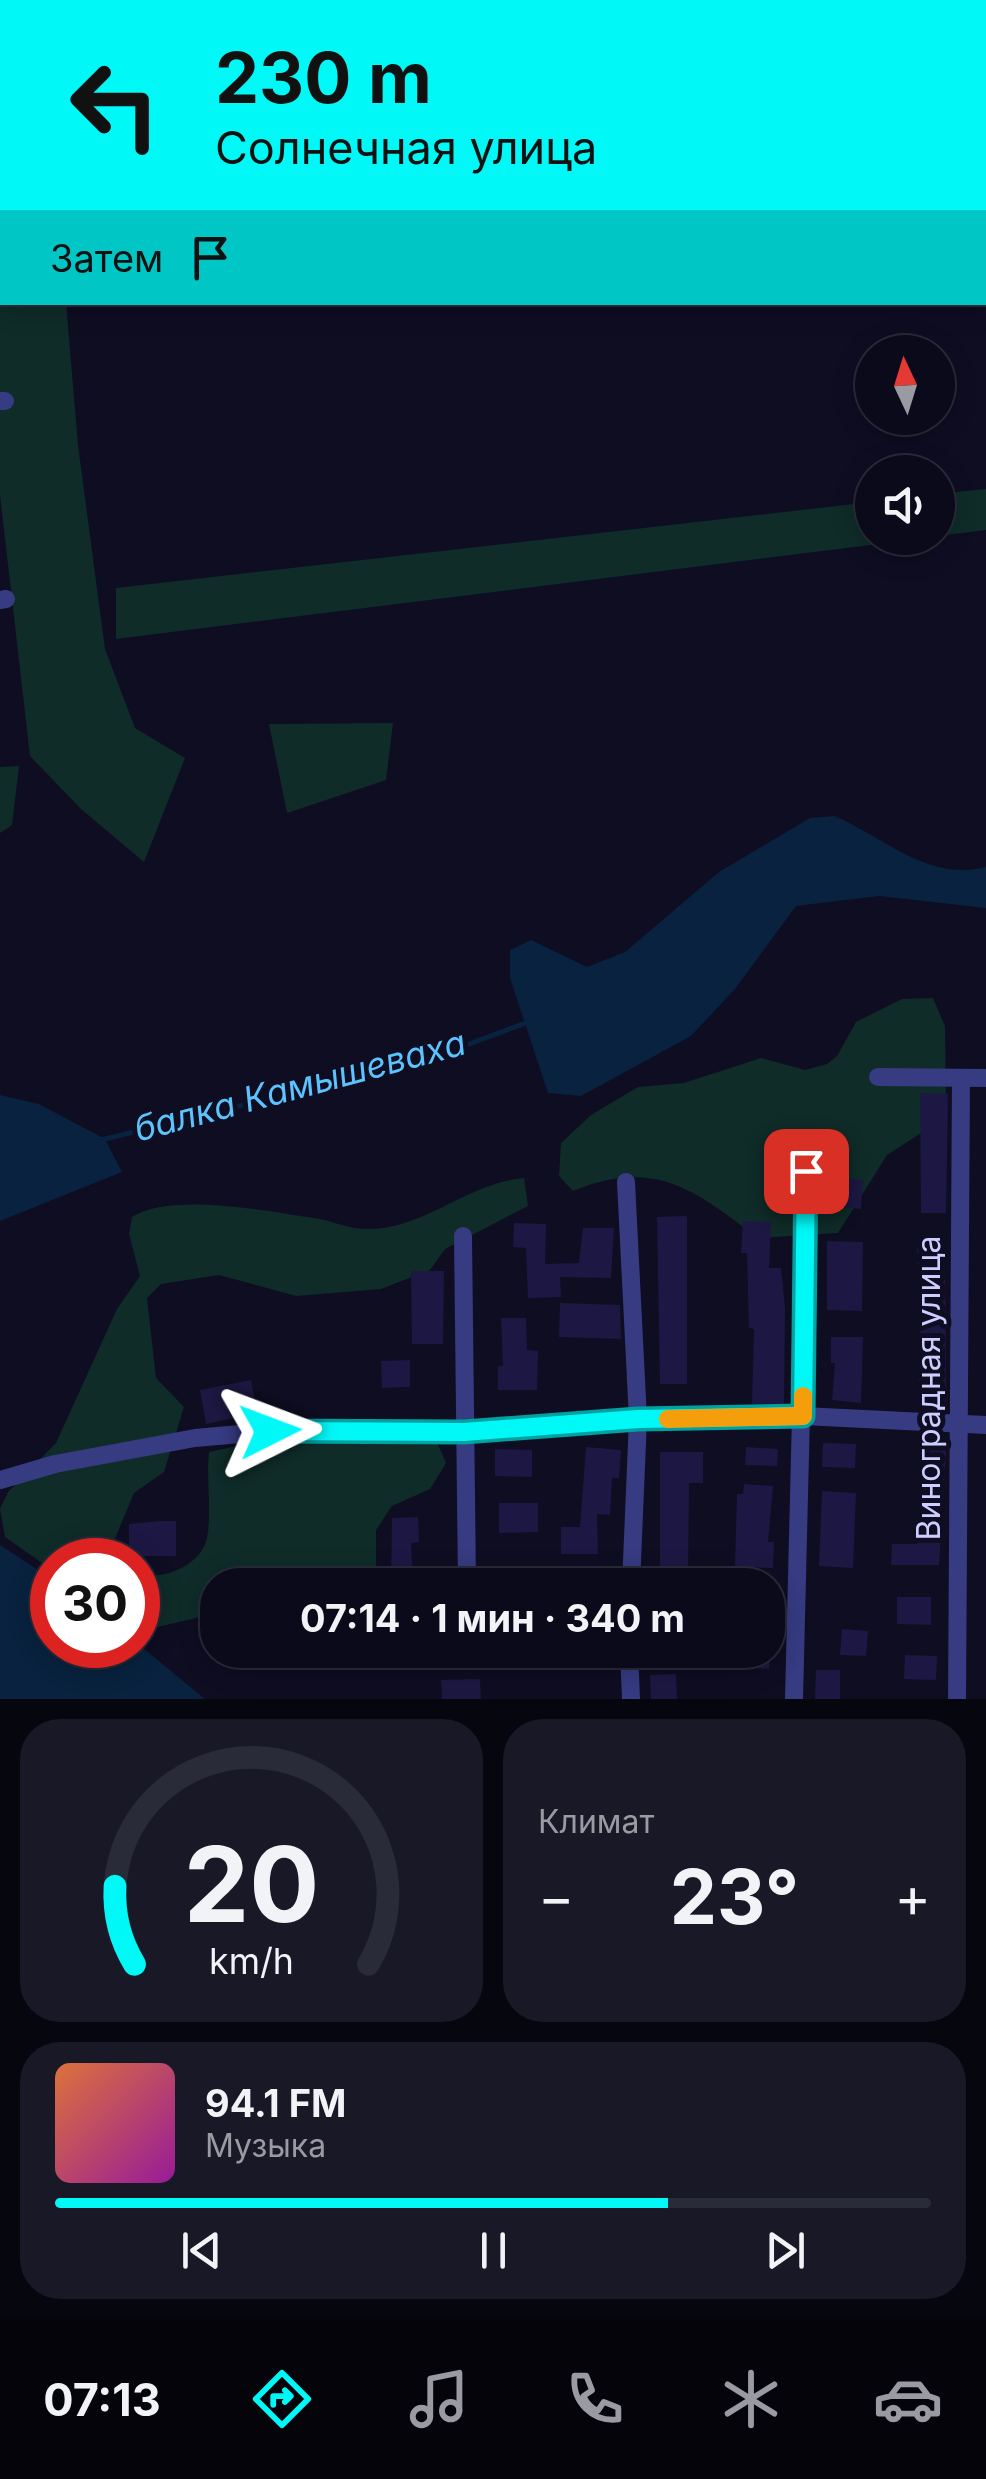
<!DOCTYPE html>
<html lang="ru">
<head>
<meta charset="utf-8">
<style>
	body { margin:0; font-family:Inter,sans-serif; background:#181827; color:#f1f3f6; height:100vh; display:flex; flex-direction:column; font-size:38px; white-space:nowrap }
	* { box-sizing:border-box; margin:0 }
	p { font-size:32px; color:#999aa2 }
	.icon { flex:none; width:55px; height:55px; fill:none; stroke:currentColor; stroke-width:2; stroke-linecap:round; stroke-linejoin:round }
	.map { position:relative; height:1699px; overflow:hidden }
	.side { display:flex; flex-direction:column; gap:20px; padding:20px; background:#06060e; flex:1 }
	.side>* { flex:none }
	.hud { position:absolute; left:0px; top:0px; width:988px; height:305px; box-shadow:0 5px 25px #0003,0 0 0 2px #2a2b39; background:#00f8f7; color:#111; overflow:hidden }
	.needle { width:65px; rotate:356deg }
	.fabs { position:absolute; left:855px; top:335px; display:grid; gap:20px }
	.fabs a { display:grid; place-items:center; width:100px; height:100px; border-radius:50%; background:#0a0a1a; box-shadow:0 5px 25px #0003,0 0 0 2px #2a2b39; font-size:50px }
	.speed { position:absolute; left:30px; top:1538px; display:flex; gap:20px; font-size:50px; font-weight:700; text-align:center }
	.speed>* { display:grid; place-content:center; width:130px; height:130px; border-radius:50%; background:#0a0a1a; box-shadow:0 5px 25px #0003,0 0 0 2px #2a2b39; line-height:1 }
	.speed .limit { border:15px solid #d22; background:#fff; color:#111 }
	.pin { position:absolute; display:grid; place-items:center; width:85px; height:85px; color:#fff; margin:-42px; border-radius:20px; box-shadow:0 5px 15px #0006 }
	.me { position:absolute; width:110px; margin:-55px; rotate:87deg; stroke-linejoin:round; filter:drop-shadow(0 0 8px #0008) }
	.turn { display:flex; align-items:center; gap:35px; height:210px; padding:0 50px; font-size:45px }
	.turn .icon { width:130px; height:130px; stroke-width:2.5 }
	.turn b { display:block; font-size:70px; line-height:85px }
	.then { display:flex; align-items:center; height:95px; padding:0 50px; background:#0003; gap:20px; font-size:38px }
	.big { font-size:75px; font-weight:700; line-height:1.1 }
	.side .widget { flex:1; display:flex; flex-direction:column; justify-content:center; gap:15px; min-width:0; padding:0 35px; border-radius:40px; background:#181827 }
	.side .dial { align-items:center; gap:0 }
	.dial svg { height:260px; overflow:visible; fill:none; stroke:#2a2b39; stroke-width:7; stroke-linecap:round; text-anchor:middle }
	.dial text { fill:#f1f3f6; stroke:none }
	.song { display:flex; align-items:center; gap:30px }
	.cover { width:120px; height:120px; border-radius:15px; background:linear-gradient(135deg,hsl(20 70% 55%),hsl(300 70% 35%)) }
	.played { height:10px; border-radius:5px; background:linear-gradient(90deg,#00f8f7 70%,#2a2b39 70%) }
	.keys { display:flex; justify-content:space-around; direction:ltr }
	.heat { display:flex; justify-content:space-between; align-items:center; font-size:55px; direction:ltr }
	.side .tiles { flex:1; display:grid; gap:20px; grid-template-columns:1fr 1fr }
	.widget:last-child { grid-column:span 2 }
	.trip { position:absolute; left:200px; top:1568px; width:585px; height:100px; border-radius:40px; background:#0a0a1a; box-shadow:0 5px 25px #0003,0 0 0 2px #2a2b39; font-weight:700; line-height:100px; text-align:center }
	.dock { display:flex; height:160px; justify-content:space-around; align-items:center; background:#04040a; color:#999aa2 }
	.dock .icon { width:70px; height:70px }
	.dock .selected { color:#00f8f7 }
	.dock b { font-size:45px; color:#f1f3f6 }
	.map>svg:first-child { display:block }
</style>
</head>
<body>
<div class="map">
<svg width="986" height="1699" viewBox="0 0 986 1699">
	<rect width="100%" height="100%" fill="#0e0d22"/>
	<g fill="#0f2c28">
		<path d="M 0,0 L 40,2 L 2,2 L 2,302 L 66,303 L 78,445 L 105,649 L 135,728 L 185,758 L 144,862 L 81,809 L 30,756 L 0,495 Z"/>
		<path d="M 986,489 L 986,530 L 938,536 L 938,494 Z"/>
		<path d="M 872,502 L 872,538 L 927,538 L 116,639 L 116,588 Z"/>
		<path d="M 393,723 L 386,780 L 287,813 L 269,724 Z"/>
		<path d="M 19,766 L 12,825 L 0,833 L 0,767 Z"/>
		<path d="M 933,998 L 945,1026 L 946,1104 L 929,1128 L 887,1155 L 838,1233 L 757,1238 C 695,1189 653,1158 573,1191 L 559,1176 L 561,1143 L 591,1115 L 638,1087 L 684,1083 L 761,1058 L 805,1070 L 827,1064 L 837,1056 L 856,1022 L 902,999 Z"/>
		<path d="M 524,1178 L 528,1206 L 445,1249 L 430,1270 L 381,1289 L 296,1296 L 219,1275 L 161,1284 L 147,1298 L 156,1378 L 184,1407 L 164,1472 L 134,1493 L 111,1548 L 119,1560 L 52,1560 L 52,1570 L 5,1537 L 0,1509 L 8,1492 L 56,1443 L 117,1309 L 140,1276 L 129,1234 L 132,1217 C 170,1192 268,1211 313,1218 C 330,1220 348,1229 365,1229 C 422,1231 469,1182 524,1178 Z"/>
		<path d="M 402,1439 L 437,1442 L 446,1463 L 430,1489 L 392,1506 L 376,1530 L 376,1585 L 218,1585 L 217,1613 L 145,1630 L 138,1623 L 138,1573 C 161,1582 201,1566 207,1538 C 212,1512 206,1480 209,1452 L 242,1445 Z"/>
	</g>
	<g fill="#08223f">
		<path d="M 834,816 C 885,837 927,882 986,867 L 986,908 L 879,896 L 796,906 L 735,989 L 691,1036 L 581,1096 L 548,1093 L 510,978 L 510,950 L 531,940 L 587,967 L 625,952 L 719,872 L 810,818 Z"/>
		<path d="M 0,1095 L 39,1104 L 105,1139 L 122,1172 L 0,1221 Z"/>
		<path d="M 0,1545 L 52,1579 L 52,1645 L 138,1644 L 205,1699 L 0,1699 Z"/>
	</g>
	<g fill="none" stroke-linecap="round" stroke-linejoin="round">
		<path stroke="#08223f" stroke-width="5" d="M 101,1140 L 429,1059 L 528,1022"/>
	</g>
	<g fill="#1c1843">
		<path d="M 920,1093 L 948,1094 L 946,1213 L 921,1213 Z"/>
		<path d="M 828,1178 L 863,1180 L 861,1209 L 826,1206 Z"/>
		<path d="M 687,1216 L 687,1384 L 660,1384 L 657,1217 Z"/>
		<path d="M 743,1221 L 771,1222 L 769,1268 L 781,1268 L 785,1308 L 784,1404 L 752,1404 L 754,1329 L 749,1328 L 747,1253 L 741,1253 Z"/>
		<path d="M 514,1223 L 546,1224 L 545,1264 L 579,1263 L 583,1228 L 614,1228 L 611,1278 L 560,1277 L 561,1297 L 528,1298 L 526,1248 L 513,1247 Z"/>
		<path d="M 827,1241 L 863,1242 L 862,1311 L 827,1310 Z"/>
		<path d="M 945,1247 L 946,1402 L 917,1400 L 921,1320 L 917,1248 Z"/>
		<path d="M 411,1271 L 444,1271 L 443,1344 L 412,1344 Z"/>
		<path d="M 560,1303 L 620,1305 L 621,1339 L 559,1337 Z"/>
		<path d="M 501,1318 L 526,1318 L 527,1350 L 538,1351 L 537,1390 L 498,1390 L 498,1366 L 503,1366 Z"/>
		<path d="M 831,1337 L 863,1337 L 861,1403 L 832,1400 L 835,1363 L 831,1363 Z"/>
		<path d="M 410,1360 L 410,1387 L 382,1388 L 381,1361 Z"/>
		<path d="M 251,1380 L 257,1413 L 206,1424 L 200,1390 Z"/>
		<path d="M 823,1443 L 856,1444 L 855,1468 L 822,1467 Z"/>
		<path d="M 586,1447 L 621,1450 L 619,1478 L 612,1478 L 610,1515 L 597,1514 L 598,1554 L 561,1554 L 561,1527 L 580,1527 Z"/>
		<path d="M 746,1447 L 778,1449 L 777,1466 L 745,1465 Z"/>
		<path d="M 495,1449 L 532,1450 L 532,1477 L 495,1476 Z"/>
		<path d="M 922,1449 L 946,1450 L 939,1565 L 891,1565 L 892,1544 L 917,1544 L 921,1535 Z"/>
		<path d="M 660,1452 L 703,1452 L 703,1483 L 689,1483 L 688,1579 L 660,1580 Z"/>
		<path d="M 744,1484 L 773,1486 L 768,1542 L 774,1542 L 773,1568 L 735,1567 L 737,1494 L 743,1494 Z"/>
		<path d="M 822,1491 L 856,1493 L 853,1568 L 819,1566 Z"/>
		<path d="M 499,1503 L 538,1503 L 538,1532 L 499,1533 Z"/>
		<path d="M 418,1517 L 419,1542 L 411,1543 L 413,1585 L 391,1585 L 392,1518 Z"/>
		<path d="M 160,1521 L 176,1521 L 176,1556 L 129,1556 L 129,1524 Z"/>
		<path d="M 897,1597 L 931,1597 L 931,1625 L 897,1624 Z"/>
		<path d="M 842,1629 L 868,1631 L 866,1656 L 840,1655 Z"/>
		<path d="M 335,1650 L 393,1650 L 387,1664 L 335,1658 Z"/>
		<path d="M 734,1650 L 770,1650 L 769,1669 L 734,1667 Z"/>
		<path d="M 905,1655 L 937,1656 L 936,1680 L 904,1679 Z"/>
		<path d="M 816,1670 L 840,1670 L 840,1699 L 815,1699 Z"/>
		<path d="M 676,1674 L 677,1699 L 651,1699 L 650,1675 Z"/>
		<path d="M 480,1679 L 481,1699 L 442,1699 L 441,1680 Z"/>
	</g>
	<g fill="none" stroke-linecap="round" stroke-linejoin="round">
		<g stroke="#363b82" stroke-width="18">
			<path d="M 0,401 L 5,401"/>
			<path d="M 0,600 L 6,599"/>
			<path d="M 878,1077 L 986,1078"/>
			<path d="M 626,1182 L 638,1419 L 631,1585"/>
			<path d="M 463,1236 L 467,1585"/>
			<path d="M 0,1480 L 55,1464 L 195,1438 L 308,1428 L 464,1432 L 638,1419 L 803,1416 L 986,1425"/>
			<path d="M 510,1650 L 628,1659"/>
			<path d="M 629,1650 L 631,1699"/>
			<path d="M 399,1661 L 453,1650"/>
			<path d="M 794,1699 L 807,1171"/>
			<path d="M 957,1699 L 961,1078"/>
		</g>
	</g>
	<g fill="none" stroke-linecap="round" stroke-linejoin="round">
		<g stroke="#00a1a1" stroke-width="25">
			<path id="route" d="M 270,1431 L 464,1432 L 638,1419 L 803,1416 L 806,1171"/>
		</g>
		<use href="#route" stroke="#00f8f7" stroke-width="18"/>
		<path stroke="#f59e0b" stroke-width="18" d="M 668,1419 L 803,1416 L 803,1396"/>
	</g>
	<g text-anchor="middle" stroke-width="10" stroke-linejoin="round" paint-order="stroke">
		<g font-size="32" fill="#cecdff" stroke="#0e0d22">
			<text transform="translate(929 1388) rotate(-90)" y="11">Виноградная улица</text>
		</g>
		<g font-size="35" font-style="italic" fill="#5bc4ff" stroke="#0e0d22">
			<text transform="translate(300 1086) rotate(-15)" y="12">балка Камышеваха</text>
		</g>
	</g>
</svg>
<div class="fabs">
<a><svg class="needle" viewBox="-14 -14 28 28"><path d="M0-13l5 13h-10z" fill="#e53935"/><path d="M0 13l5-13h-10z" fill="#999aa2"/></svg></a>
<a><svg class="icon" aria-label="sound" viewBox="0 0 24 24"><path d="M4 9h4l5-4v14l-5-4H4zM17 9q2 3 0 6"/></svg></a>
</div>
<div class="speed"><div class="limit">30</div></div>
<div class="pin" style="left:806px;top:1171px;background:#d93025"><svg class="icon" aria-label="arrive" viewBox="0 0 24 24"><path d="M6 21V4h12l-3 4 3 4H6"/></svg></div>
<svg class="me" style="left:270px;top:1431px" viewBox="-20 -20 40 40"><path d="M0-17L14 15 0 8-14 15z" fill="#00f8f7" stroke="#fff" stroke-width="4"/></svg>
<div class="trip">07:14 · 1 мин · 340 m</div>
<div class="hud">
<div class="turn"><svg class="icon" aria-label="left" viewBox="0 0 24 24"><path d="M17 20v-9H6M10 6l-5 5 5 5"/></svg><div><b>230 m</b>Солнечная улица</div></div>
<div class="then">Затем<svg class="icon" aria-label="arrive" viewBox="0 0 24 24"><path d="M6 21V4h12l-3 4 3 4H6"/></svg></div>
</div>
</div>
<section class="side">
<div class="tiles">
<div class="widget dial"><svg viewBox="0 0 100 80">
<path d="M14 69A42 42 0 1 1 86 69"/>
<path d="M14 69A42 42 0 0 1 8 45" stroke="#00f8f7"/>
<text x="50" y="56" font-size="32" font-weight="700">20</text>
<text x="50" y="72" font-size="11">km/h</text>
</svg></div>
<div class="widget"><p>Климат</p>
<div class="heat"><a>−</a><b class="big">23°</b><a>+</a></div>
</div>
<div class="widget">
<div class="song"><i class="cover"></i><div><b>94.1 FM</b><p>Музыка</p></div></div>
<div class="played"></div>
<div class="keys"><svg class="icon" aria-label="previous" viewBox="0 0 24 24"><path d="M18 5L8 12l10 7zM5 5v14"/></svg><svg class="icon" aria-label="pause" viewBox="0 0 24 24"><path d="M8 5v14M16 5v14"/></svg><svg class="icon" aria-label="next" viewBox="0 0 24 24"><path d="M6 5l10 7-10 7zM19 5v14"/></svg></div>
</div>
</div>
</section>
<nav class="dock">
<b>07:13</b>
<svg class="icon selected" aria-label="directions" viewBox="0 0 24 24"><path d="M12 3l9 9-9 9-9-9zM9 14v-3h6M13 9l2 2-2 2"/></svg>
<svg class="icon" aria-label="music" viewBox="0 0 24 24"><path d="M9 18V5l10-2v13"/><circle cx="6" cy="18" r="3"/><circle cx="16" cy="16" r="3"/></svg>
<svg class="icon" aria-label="phone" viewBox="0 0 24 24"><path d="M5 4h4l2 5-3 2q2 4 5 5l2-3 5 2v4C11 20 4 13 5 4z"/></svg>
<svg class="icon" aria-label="climate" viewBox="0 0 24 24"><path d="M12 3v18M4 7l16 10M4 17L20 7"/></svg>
<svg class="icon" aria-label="car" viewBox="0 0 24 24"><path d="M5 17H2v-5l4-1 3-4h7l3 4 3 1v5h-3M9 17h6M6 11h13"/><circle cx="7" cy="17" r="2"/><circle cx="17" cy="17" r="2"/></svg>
</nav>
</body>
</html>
